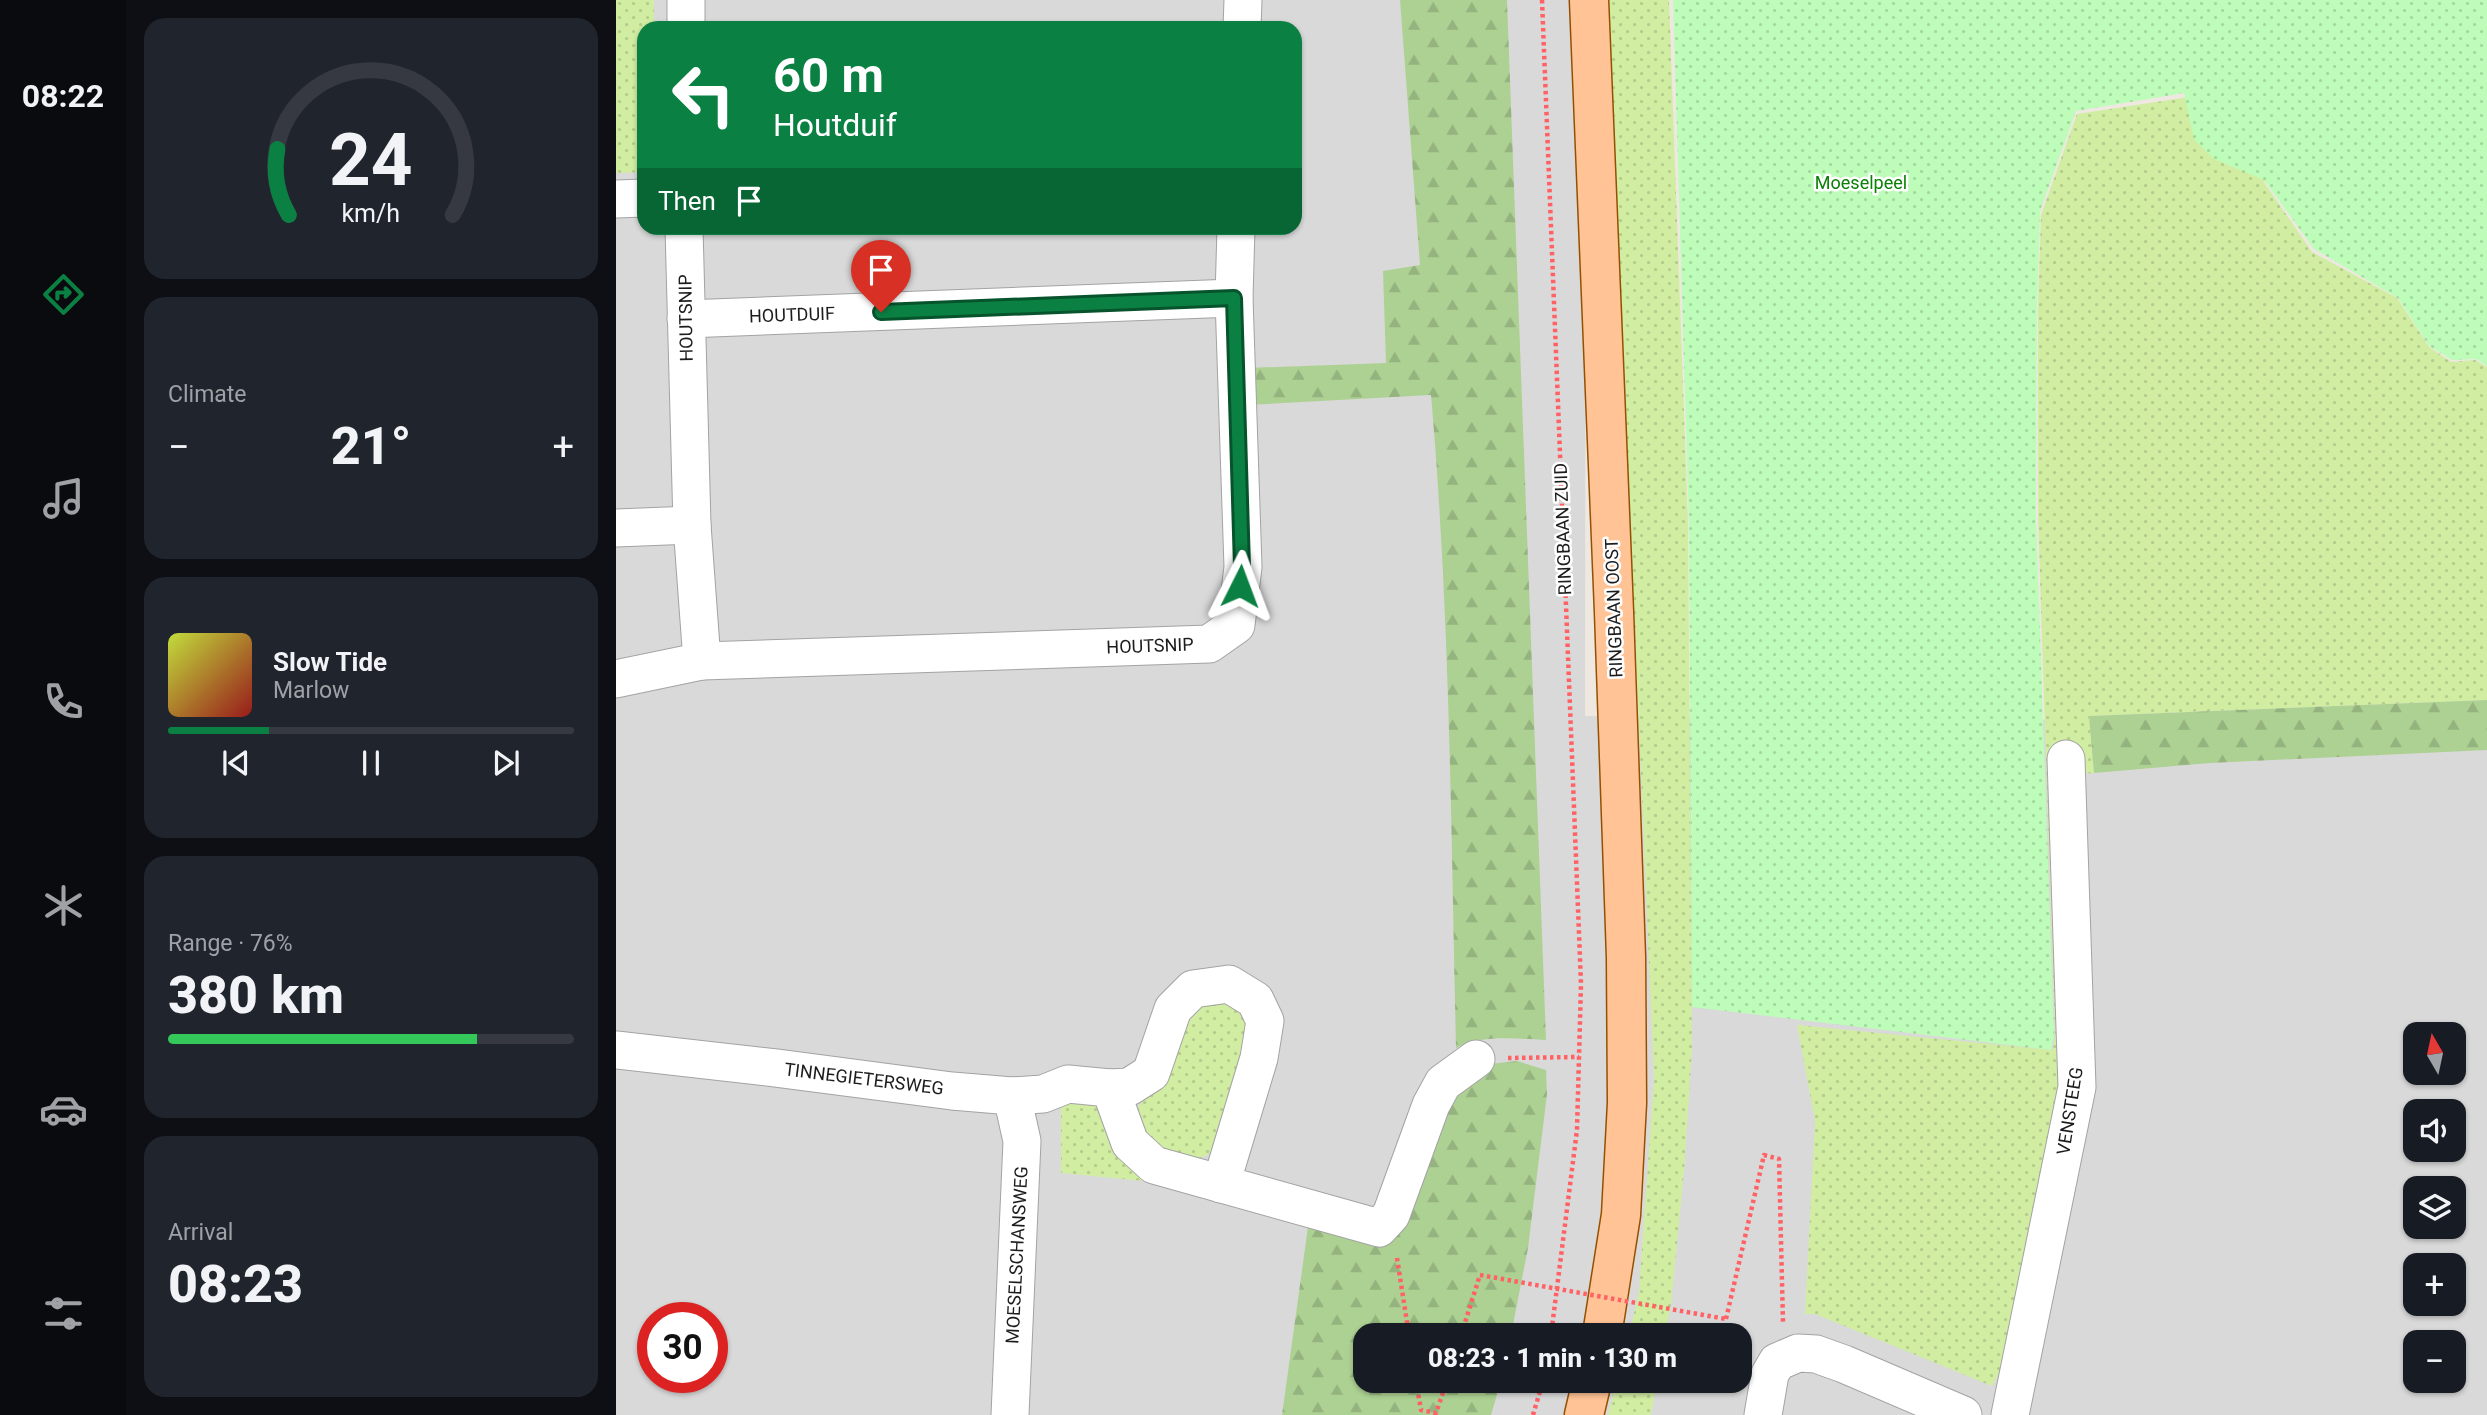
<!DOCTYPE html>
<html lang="en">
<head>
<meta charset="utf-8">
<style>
	body { margin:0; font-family:Roboto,sans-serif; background:#20242c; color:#f1f3f6; height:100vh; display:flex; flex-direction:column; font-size:26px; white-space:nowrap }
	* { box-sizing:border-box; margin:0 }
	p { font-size:23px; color:#9ea1a6 }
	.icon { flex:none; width:38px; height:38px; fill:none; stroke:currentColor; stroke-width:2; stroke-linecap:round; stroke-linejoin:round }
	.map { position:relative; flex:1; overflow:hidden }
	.drawer { display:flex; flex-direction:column; gap:18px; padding:18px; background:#0d0f14; width:490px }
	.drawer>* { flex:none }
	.banner { position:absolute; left:21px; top:21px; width:665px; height:214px; border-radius:21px; box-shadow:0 2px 5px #0004; background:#0b8043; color:#fff; overflow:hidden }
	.needle { width:46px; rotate:351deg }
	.fabs { position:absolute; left:1787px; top:1022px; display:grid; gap:14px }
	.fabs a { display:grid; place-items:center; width:63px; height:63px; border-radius:14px; background:#171b24; box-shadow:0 2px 5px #0004; font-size:35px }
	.speed { position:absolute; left:21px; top:1302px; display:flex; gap:14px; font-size:35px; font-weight:700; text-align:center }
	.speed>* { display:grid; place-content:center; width:91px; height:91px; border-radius:50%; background:#171b24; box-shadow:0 2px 5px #0004; line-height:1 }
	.speed .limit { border:10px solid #d22; background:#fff; color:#111 }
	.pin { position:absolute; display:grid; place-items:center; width:60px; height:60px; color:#fff; margin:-72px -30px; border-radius:50% 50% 50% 0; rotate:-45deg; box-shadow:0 0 7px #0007 }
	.pin .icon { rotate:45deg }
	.me { position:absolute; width:77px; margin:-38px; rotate:3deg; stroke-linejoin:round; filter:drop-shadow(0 0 5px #0008) }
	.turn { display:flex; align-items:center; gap:24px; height:147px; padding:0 21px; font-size:32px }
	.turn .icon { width:91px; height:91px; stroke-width:2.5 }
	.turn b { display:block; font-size:49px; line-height:60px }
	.then { display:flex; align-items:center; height:66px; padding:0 21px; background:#0003; gap:14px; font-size:26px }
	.big { font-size:52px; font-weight:800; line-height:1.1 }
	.drawer .tile { flex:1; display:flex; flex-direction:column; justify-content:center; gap:10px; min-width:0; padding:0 24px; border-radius:21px; background:#20242c }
	.drawer .dial { align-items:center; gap:0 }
	.dial svg { height:182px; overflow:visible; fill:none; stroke:#363941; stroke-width:7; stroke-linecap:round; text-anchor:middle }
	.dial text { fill:#f1f3f6; stroke:none }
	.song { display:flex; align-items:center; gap:21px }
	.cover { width:84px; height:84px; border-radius:10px; background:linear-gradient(135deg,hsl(70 70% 55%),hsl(0 70% 35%)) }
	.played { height:7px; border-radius:4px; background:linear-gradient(90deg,#0b8043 25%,#363941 25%) }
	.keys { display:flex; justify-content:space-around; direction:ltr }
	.heat { display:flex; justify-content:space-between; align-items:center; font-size:38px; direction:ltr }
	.charge { height:10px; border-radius:5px; background:linear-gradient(90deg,#34c759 76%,#363941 0) }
	.trip { position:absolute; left:737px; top:1323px; width:399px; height:70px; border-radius:21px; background:#171b24; box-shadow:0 2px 5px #0004; font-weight:800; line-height:70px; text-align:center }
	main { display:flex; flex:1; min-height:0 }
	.dock { display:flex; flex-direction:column; width:126px; justify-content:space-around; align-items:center; background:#090b0e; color:#9ea1a6 }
	.dock .icon { width:49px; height:49px }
	.dock .on { color:#0b8043 }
	.dock b { font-size:32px; color:#f1f3f6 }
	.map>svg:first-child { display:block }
</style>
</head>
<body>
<main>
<nav class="dock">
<b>08:22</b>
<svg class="icon on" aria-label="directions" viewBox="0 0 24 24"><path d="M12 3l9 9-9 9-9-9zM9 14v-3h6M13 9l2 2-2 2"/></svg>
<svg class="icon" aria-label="music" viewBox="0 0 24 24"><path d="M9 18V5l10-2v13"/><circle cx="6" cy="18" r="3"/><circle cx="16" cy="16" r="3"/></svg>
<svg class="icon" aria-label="phone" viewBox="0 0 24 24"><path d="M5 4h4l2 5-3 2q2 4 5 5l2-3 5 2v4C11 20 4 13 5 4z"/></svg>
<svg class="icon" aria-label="climate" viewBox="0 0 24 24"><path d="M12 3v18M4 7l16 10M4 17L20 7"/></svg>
<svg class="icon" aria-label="car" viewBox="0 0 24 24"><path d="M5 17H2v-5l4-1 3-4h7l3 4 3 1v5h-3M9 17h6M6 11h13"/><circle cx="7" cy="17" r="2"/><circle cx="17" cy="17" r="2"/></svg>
<svg class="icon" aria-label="filters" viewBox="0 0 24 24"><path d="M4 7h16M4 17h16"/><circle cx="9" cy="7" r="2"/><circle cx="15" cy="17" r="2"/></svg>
</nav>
<section class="drawer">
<div class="tile dial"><svg viewBox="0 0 100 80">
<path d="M14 69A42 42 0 1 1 86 69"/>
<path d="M14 69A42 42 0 0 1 9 40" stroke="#0b8043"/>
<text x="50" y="56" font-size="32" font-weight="700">24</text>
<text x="50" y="72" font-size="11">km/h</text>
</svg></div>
<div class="tile"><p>Climate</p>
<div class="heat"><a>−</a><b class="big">21°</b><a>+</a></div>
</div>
<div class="tile">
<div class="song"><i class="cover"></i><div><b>Slow Tide</b><p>Marlow</p></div></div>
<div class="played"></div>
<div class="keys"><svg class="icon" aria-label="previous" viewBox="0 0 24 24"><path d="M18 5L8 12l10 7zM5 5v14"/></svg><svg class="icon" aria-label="pause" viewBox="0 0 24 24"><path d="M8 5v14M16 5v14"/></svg><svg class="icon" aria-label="next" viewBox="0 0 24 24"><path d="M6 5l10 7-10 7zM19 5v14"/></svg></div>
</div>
<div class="tile"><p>Range · 76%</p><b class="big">380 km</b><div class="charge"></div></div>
<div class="tile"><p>Arrival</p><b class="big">08:23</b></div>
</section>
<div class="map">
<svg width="1871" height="1415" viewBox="0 0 1871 1415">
	<defs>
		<pattern id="grass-dots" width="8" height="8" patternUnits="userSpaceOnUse" patternTransform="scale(1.75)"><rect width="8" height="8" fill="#d1eda2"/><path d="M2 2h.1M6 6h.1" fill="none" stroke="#b3cb8b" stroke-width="1.8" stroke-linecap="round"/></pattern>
		<pattern id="forest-firs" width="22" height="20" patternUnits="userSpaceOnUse" patternTransform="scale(1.75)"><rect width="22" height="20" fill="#add193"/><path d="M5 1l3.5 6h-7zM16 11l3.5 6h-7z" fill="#94b37e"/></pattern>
		<pattern id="park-dots" width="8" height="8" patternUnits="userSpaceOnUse" patternTransform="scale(1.75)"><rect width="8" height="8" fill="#bdfdb9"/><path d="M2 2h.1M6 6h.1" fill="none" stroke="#a2d89e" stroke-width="1.8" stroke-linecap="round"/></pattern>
	</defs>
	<rect width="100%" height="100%" fill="#eee8e1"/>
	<path fill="#dad9d9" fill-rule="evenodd" d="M 0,0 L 970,0 L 969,716 L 1871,723 L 1871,1415 L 0,1415 ZM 28,28 L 679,28 L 679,228 L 28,228 ZM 1799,1034 L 1838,1034 L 1838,1073 L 1799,1073 ZM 1799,1111 L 1838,1111 L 1838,1150 L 1799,1150 ZM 1799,1188 L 1838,1188 L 1838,1227 L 1799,1227 ZM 1799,1265 L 1838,1265 L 1838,1304 L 1799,1304 ZM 37,1318 L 96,1318 L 96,1377 L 37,1377 ZM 749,1335 L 1124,1335 L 1124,1381 L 749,1381 ZM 1799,1342 L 1838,1342 L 1838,1381 L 1799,1381 Z"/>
	<g fill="url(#grass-dots)">
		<path d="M 0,0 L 38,0 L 38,28 L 28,28 L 28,172 L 0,173 Z"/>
		<path d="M 992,0 L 1053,0 L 1072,524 L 1076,1048 L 1068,1171 L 1055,1305 L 1049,1335 L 1013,1335 L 1023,1292 L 1038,1079 Z"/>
		<path d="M 1871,52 L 1860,271 L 1597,160 L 1647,181 L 1696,252 L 1781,298 L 1813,347 L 1835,362 L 1859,360 L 1871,367 L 1871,700 L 1473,716 L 1478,773 L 1440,775 L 1456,1045 L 1396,1348 L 1376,1386 L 1199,1314 L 1189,1314 L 1199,1121 L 1181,1025 L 1437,1050 L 1439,1036 L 1422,516 L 1422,305 L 1425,215 L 1461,114 Z"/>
		<path d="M 590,999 L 621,1004 L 634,1024 L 601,1147 C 575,1172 555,1155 528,1143 L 519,1111 L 528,1099 L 544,1089 L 570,1015 Z"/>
		<path d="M 474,1097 L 549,1183 L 445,1173 L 445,1106 Z"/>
		<path d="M 1001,1381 L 1041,1381 L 1035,1415 L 992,1415 Z"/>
	</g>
	<g fill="url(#forest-firs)">
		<path d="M 784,0 L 891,0 L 930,1040 C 903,1039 865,1034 840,1048 C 835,831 834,612 815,395 L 632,405 L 631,368 L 770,363 L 767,271 L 804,265 Z"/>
		<path d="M 1871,700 L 1871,750 L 1594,763 L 1478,773 L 1473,716 Z"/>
		<path d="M 901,1061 L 930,1070 L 931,1094 L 912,1248 L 895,1335 L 749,1335 L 749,1381 L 885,1381 L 875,1415 L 666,1415 L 692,1227 L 742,1239 L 827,1090 L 865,1065 Z"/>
	</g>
	<path fill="url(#park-dots)" d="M 1057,0 L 1871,0 L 1871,366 L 1860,359 L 1836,360 L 1813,346 L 1782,298 L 1698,249 L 1648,180 L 1598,159 L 1578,139 L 1568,93 L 1460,111 L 1424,211 L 1421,304 L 1420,516 L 1438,1036 L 1435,1050 L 1076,1007 L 1073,525 Z"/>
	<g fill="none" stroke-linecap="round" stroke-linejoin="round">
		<g stroke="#a3a3a3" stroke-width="39">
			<g id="minor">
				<path d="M 70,28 L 70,0"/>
				<path d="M 626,28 L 627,0"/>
				<path d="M 0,199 L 28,198"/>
				<path d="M 68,228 L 76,525 L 86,661 L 593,644 L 620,625 L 627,567 L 618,298 L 620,228"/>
				<path d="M 70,319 L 618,298"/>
				<path d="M 0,528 L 76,525"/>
				<path d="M 0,679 L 86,661"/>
				<path d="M 0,1050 L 160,1068 L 336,1091 L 396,1096 L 427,1094 L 452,1084 L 494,1088 L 514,1143 L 538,1165 L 763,1228 L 775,1215 L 815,1105 L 827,1083 L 860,1059"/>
				<path d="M 494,1088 L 513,1087 L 535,1073 L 557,1009 L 577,989 L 613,984 L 639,1000 L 649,1021 L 643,1058 L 605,1184"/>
				<path d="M 394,1415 L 406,1141 L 396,1096"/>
				<path d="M 1147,1415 L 1154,1374 L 1161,1362 L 1182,1353 L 1200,1354 L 1228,1364 L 1347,1415"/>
				<path d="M 1394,1415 L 1461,1087 L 1450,759"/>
			</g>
		</g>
		<g stroke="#945000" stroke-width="41">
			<g id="primary">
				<path d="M 973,0 L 998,612 L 1010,957 L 1011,1103 L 1005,1215 L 986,1335"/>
				<path d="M 968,1415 L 976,1381"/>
			</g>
		</g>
		<g stroke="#ff6165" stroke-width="4.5" stroke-dasharray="3.5 3.5" stroke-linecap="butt">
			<path d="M 926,0 L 965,984 L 961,1130 L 935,1335"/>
			<path d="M 892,1058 L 963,1057"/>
			<path d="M 781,1258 L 793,1335"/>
			<path d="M 1110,1319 L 1148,1155 L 1163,1159 L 1167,1323"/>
			<path d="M 845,1335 L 864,1275"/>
			<path d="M 800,1381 L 805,1410 L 820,1413 L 831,1381"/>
			<path d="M 917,1415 L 927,1381"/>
		</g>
		<use href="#minor" stroke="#fff" stroke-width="37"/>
		<use href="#primary" stroke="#ffc395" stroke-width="38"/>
		<path stroke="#ff6165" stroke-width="4.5" stroke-dasharray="3.5 3.5" stroke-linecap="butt" d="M 864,1275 L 1110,1319"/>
	</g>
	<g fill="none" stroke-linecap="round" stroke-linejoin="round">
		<g stroke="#07532c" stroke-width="18">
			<path id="route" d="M 265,312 L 618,298 L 626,567 L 624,586"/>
		</g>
		<use href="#route" stroke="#0b8043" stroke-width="12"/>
	</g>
	<g text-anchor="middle" stroke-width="5" stroke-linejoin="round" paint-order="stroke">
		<g font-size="18" fill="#0a8004" stroke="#fff">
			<text x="1245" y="189">Moeselpeel</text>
		</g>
		<g font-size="18" fill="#1c1c1c" stroke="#fff">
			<text transform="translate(176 315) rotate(-2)" y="6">HOUTDUIF</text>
			<text transform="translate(70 318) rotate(-91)" y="6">HOUTSNIP</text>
			<text transform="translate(947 529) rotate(-92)" y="6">RINGBAAN ZUID</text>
			<text transform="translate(998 608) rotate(-92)" y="6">RINGBAAN OOST</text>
			<text transform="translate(534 646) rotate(-2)" y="6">HOUTSNIP</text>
			<text transform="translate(248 1079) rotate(7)" y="6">TINNEGIETERSWEG</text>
			<text transform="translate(1454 1111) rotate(-81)" y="6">VENSTEEG</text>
			<text transform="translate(401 1255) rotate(-87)" y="6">MOESELSCHANSWEG</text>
		</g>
	</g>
</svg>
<div class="fabs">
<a><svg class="needle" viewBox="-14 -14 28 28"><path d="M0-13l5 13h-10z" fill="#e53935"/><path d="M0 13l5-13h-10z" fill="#9ea1a6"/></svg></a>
<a><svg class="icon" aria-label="sound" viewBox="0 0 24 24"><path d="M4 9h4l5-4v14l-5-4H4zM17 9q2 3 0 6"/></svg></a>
<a><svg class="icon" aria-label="layers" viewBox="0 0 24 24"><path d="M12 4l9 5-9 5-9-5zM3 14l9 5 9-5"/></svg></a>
<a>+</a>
<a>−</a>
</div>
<div class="speed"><div class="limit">30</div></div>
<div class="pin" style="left:265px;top:312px;background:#d93025"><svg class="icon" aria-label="arrive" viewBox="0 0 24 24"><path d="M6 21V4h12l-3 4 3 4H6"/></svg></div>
<svg class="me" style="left:624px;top:586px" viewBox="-20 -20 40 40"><path d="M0-17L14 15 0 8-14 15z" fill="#0b8043" stroke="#fff" stroke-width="4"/></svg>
<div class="trip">08:23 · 1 min · 130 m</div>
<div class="banner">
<div class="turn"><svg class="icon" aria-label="left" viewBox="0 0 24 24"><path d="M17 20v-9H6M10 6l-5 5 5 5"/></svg><div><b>60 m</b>Houtduif</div></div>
<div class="then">Then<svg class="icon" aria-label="arrive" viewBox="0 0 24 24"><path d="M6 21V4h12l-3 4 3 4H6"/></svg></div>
</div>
</div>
</main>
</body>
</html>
